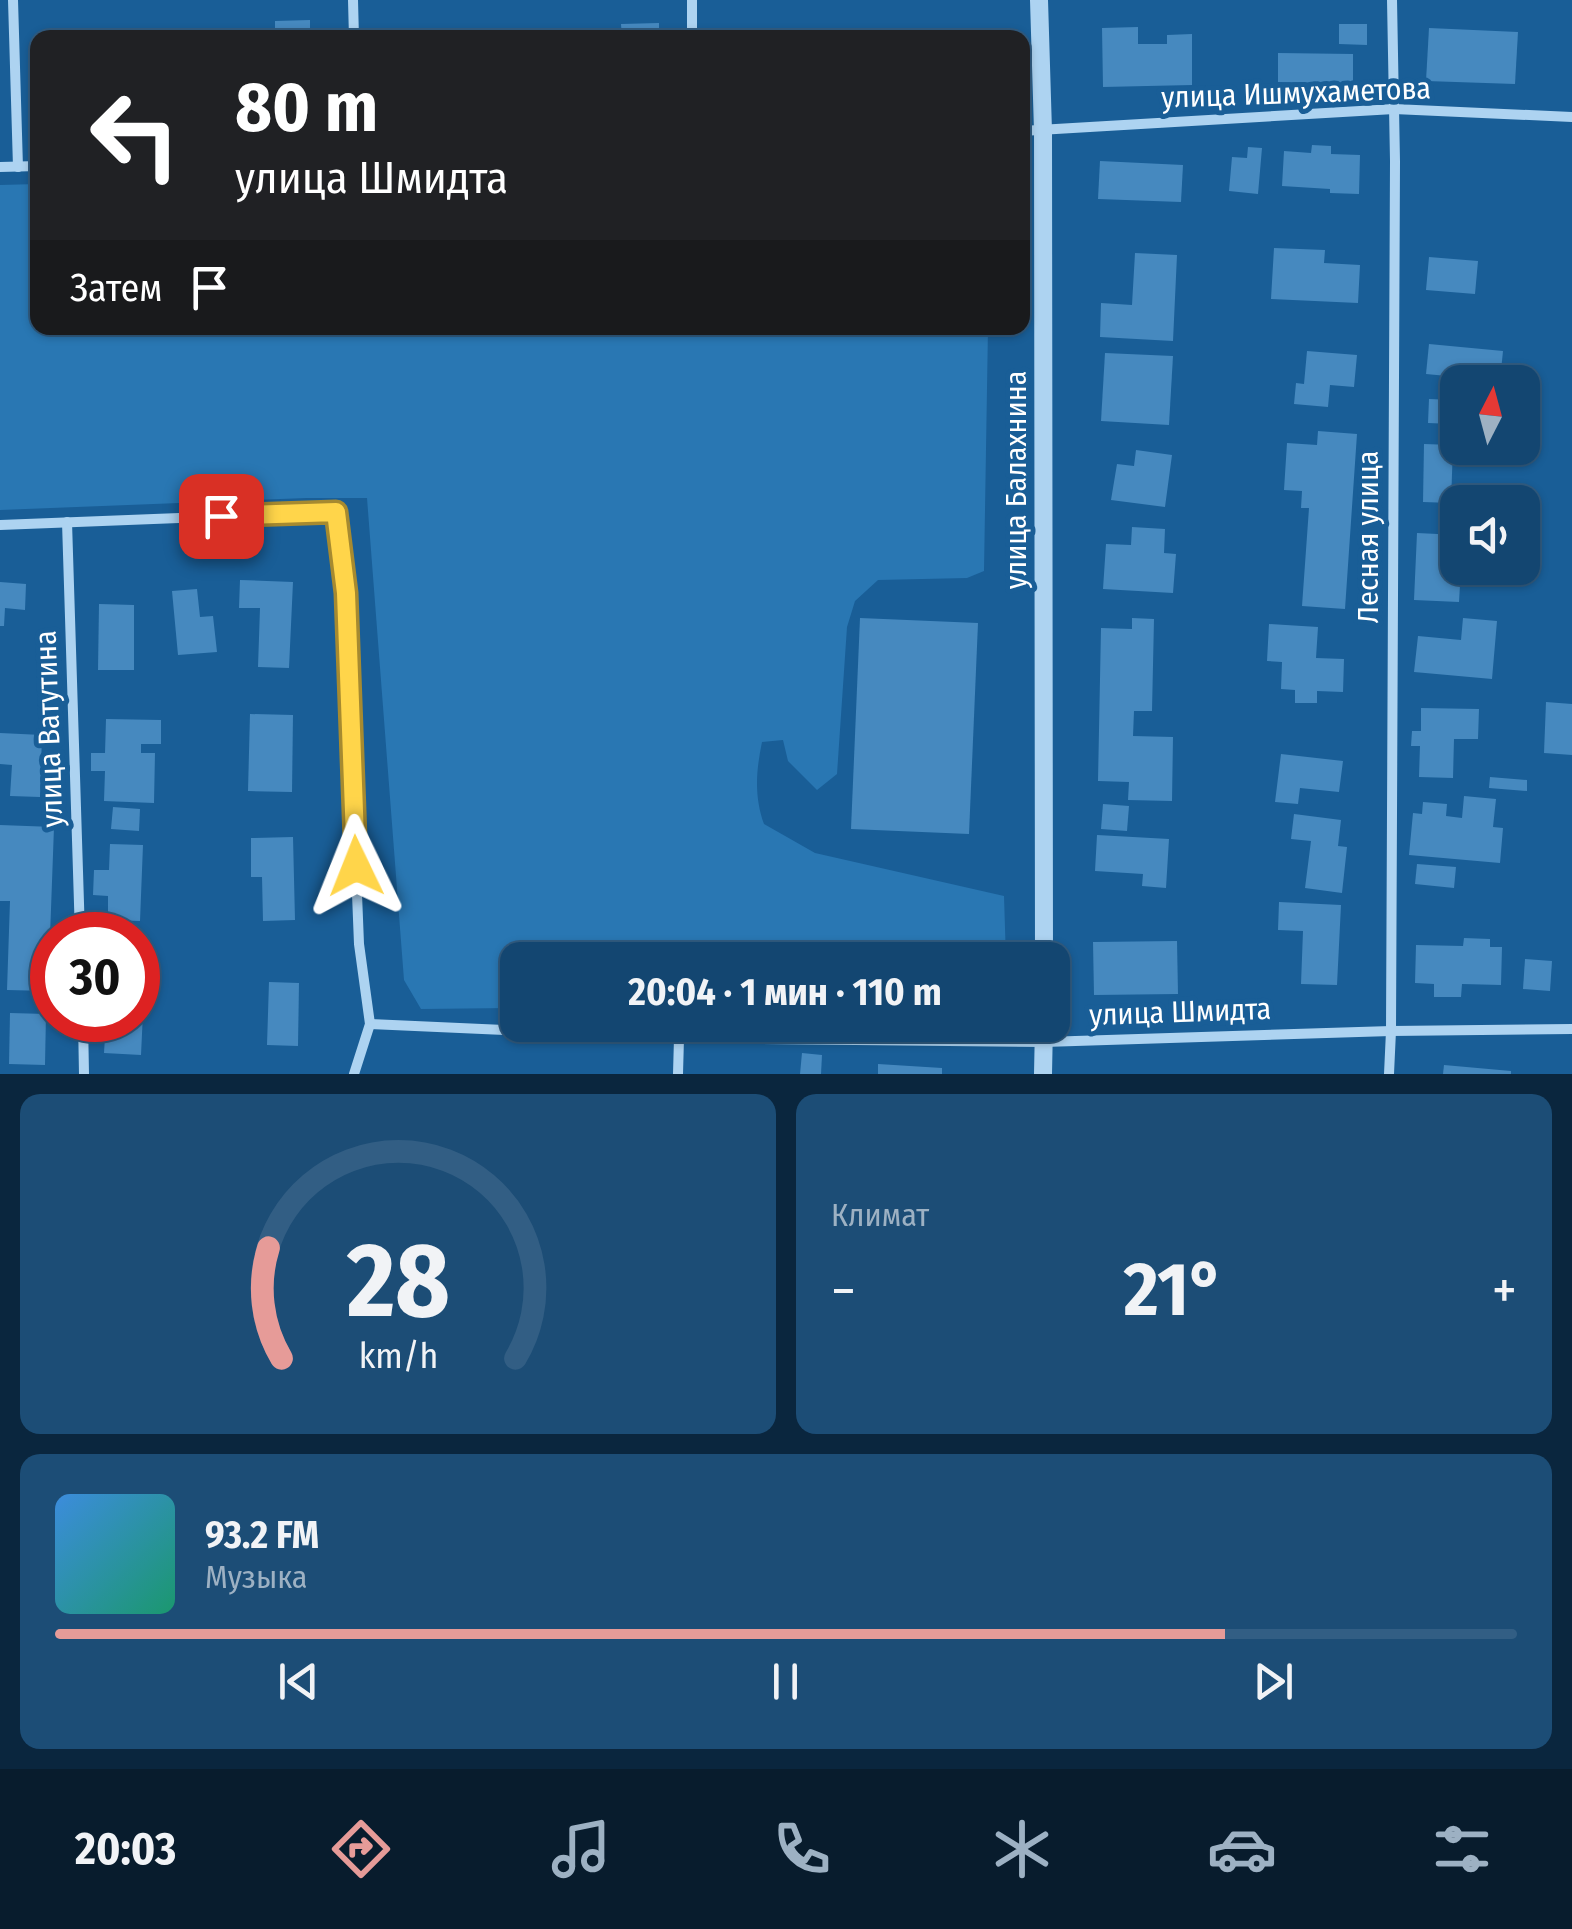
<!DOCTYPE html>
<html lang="ru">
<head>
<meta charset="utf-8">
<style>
	body { margin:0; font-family:"Fira Sans Condensed",sans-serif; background:#1c4d76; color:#f1f3f6; height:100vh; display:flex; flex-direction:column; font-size:38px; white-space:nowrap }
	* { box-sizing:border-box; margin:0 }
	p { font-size:32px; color:#9db1c3 }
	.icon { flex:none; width:55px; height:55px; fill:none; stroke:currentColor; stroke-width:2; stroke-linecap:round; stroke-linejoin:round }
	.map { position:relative; height:1074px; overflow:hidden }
	.drawer { display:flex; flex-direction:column; gap:20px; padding:20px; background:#0a263e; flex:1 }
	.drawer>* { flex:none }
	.banner { position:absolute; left:30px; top:30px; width:1000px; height:305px; border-radius:20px; box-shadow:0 2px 8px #0004,0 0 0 2px #325e84; background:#202124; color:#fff; overflow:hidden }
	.needle { width:65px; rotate:6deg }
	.buttons { position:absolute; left:1440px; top:365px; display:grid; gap:20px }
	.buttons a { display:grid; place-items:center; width:100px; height:100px; border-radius:20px; background:#134671; box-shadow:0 2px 8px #0004,0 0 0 2px #325e84; font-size:50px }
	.speed { position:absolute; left:30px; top:912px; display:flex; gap:20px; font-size:50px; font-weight:700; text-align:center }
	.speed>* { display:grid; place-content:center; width:130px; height:130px; border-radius:50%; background:#134671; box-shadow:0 2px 8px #0004,0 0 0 2px #325e84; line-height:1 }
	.speed .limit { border:15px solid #d22; background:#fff; color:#111 }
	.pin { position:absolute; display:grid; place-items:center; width:85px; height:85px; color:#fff; margin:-42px; border-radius:20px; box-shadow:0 5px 15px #0006 }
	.me { position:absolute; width:110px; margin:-55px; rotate:358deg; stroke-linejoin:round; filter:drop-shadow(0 0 8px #0008) }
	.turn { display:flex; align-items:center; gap:35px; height:210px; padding:0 40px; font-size:45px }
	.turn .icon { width:130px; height:130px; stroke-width:2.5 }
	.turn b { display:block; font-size:70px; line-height:85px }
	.then { display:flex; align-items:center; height:95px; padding:0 40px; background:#0003; gap:20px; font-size:38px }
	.big { font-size:75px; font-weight:700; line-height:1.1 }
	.drawer .card { flex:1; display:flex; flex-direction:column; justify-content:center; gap:15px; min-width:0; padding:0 35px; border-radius:20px; background:#1c4d76 }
	.drawer .dial { align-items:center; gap:0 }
	.dial svg { height:260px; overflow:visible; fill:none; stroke:#325e84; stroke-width:7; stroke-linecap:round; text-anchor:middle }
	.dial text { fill:#f1f3f6; stroke:none }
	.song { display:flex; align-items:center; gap:30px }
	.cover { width:120px; height:120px; border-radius:15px; background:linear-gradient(135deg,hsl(210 70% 55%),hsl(160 70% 35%)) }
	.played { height:10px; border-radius:5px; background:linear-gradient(90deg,#e69b98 80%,#325e84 80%) }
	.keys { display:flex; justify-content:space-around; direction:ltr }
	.heat { display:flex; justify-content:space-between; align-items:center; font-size:55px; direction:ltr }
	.drawer .tiles { flex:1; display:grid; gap:20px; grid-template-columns:1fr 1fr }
	.card:last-child { grid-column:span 2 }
	.trip { position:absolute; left:500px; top:942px; width:570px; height:100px; border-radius:20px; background:#134671; box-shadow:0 2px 8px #0004,0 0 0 2px #325e84; font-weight:700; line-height:100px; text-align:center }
	.tab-bar { display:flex; height:160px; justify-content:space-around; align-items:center; background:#081c2d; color:#9db1c3 }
	.tab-bar .icon { width:70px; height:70px }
	.tab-bar .on { color:#e69b98 }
	.tab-bar b { font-size:45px; color:#f1f3f6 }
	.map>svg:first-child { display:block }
</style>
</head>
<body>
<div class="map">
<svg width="1572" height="1074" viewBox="0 0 1572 1074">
	<rect width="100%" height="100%" fill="#195e97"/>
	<path fill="#2977b3" d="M 37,184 L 38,328 L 988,328 L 984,571 L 967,578 L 878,580 L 855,601 L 847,627 L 837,774 L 817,790 L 788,761 L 783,740 L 762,742 C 756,771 754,796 764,824 L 815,853 L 1004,896 L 1006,960 L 518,960 L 517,1008 L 421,1009 L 404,980 L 367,498 L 307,498 L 0,510 L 0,185 Z"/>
	<g fill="#4689bf">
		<path d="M 310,20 L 310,38 L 275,38 L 275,21 Z"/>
		<path d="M 659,23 L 659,38 L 622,38 L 621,24 Z"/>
		<path d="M 1339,24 L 1367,24 L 1367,45 L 1339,44 Z"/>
		<path d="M 1138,27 L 1138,44 L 1167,44 L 1167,35 L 1192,34 L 1192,85 L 1103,87 L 1102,28 Z"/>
		<path d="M 1429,28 L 1518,32 L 1515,84 L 1426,81 Z"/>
		<path d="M 1278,53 L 1353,54 L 1353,83 L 1278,82 Z"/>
		<path d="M 1312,145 L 1331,146 L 1331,154 L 1360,155 L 1359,194 L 1330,193 L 1330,189 L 1282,186 L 1284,151 L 1311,153 Z"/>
		<path d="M 1248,147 L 1262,148 L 1258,194 L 1229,191 L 1232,157 L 1247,158 Z"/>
		<path d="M 1100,161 L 1183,165 L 1181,202 L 1098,199 Z"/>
		<path d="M 1274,248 L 1325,250 L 1324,263 L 1360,265 L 1358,303 L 1271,299 Z"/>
		<path d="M 1135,253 L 1177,255 L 1173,341 L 1100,337 L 1101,303 L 1132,305 Z"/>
		<path d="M 1429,257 L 1478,261 L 1475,294 L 1426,290 Z"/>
		<path d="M 1429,344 L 1503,351 L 1500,381 L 1426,374 Z"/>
		<path d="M 1307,351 L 1357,355 L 1354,387 L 1330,385 L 1328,407 L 1294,404 L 1296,383 L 1304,384 Z"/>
		<path d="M 1105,353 L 1173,356 L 1169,425 L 1101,421 Z"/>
		<path d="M 1429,399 L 1454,400 L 1453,424 L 1428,423 Z"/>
		<path d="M 1318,431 L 1357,434 L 1345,609 L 1302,606 L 1309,508 L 1301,508 L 1302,491 L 1284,490 L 1287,443 L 1317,445 Z"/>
		<path d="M 1424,444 L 1453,445 L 1451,503 L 1423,502 Z"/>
		<path d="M 1136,450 L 1172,455 L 1165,507 L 1111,500 L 1117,464 L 1134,466 Z"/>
		<path d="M 1132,527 L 1165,529 L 1164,553 L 1176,554 L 1173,593 L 1103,589 L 1106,544 L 1131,545 Z"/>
		<path d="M 1417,533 L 1458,535 L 1458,568 L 1461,568 L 1459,602 L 1414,600 Z"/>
		<path d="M 240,580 L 293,582 L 289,668 L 258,667 L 260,608 L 239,608 Z"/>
		<path d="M 0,582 L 26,584 L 25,610 L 5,608 L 4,626 L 0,626 Z"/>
		<path d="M 197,589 L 200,617 L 213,616 L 217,652 L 178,655 L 172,591 Z"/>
		<path d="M 99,604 L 134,605 L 134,670 L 98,670 Z"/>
		<path d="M 860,618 L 978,623 L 969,834 L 851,829 Z"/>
		<path d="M 1132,618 L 1154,619 L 1152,711 L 1134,711 L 1133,736 L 1173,737 L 1172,801 L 1128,800 L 1129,782 L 1098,781 L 1101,628 L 1132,629 Z"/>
		<path d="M 1463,618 L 1497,621 L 1492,679 L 1414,672 L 1418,636 L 1461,640 Z"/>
		<path d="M 1269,624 L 1318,627 L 1316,658 L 1344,659 L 1343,692 L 1317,691 L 1317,703 L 1295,703 L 1295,690 L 1281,689 L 1282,662 L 1267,661 Z"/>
		<path d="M 1546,702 L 1572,704 L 1572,755 L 1544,753 Z"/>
		<path d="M 1421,708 L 1479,709 L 1478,739 L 1454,739 L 1453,778 L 1419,777 L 1420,746 L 1411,746 L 1412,731 L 1421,731 Z"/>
		<path d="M 250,714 L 293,715 L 292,792 L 248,791 Z"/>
		<path d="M 106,719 L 161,720 L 161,744 L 141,744 L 141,753 L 155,753 L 154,803 L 104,801 L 105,771 L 91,771 L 91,753 L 105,753 Z"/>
		<path d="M 0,733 L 42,735 L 40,797 L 10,796 L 12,765 L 0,764 Z"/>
		<path d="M 1281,754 L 1343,761 L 1339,792 L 1300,788 L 1298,804 L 1275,802 Z"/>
		<path d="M 1490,777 L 1527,780 L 1527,791 L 1489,788 Z"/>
		<path d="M 1464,796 L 1496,799 L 1493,827 L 1503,828 L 1500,863 L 1409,855 L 1413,813 L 1422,814 L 1423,802 L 1447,804 L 1446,816 L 1462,818 Z"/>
		<path d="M 1103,804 L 1129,806 L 1127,831 L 1101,829 Z"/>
		<path d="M 113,807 L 140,809 L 139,831 L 111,829 Z"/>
		<path d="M 1294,814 L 1341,820 L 1338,846 L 1347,847 L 1342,893 L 1305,888 L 1311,841 L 1291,839 Z"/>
		<path d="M 0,825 L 54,827 L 48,991 L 7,990 L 10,901 L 0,901 Z"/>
		<path d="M 1097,835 L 1169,839 L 1166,888 L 1142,886 L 1143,874 L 1095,871 Z"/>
		<path d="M 293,837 L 295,920 L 263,921 L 262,877 L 251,877 L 251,838 Z"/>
		<path d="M 110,844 L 143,845 L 140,921 L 108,920 L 108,896 L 93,895 L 94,870 L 109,870 Z"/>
		<path d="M 1417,864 L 1456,867 L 1454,888 L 1415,884 Z"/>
		<path d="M 1279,902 L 1341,905 L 1337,985 L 1301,984 L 1303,931 L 1278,930 Z"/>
		<path d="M 1464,938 L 1490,939 L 1490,947 L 1502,947 L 1501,985 L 1462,984 L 1461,997 L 1434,997 L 1434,984 L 1415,983 L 1416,945 L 1463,946 Z"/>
		<path d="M 1177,941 L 1178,994 L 1094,995 L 1093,942 Z"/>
		<path d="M 1525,959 L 1552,961 L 1550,991 L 1523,989 Z"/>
		<path d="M 269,982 L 299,983 L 298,1046 L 267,1045 Z"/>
		<path d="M 138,990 L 144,991 L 141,1055 L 104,1053 L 106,1020 L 138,1020 Z"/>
		<path d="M 10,1013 L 46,1014 L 45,1065 L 9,1064 Z"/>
		<path d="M 802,1053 L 822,1055 L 821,1074 L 800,1074 Z"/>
		<path d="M 878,1064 L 942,1068 L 942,1074 L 878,1074 Z"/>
		<path d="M 1444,1065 L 1511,1071 L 1511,1074 L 1443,1074 Z"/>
	</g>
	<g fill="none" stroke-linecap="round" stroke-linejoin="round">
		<g stroke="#add3f1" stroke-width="10">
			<path d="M 13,0 L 18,167"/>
			<path d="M 353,0 L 354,38"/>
			<path d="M 692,0 L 692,38"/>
			<path d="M 1022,131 L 1394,109 L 1572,117"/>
			<path d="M 0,167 L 38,166"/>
			<path d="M 67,522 L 80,935"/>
			<path d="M 0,525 L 336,512 L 345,593 L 359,944 L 370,1024 L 354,1074"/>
			<path d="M 83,1020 L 84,1074"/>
			<path d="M 370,1024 L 679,1038 L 1044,1042 L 1391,1031 L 1572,1029"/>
			<path d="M 678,1074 L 679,1038"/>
			<path d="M 1389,1074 L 1391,1031 L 1395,161 L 1392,0"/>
		</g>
		<g stroke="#add3f1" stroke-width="18">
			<path d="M 1039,0 L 1043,131 L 1044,960"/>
			<path d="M 1043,1074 L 1044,1025"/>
		</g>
	</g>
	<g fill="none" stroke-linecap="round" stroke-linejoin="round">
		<g stroke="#a68a30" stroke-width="25">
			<path id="route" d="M 221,516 L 336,512 L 346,593 L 356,866"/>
		</g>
		<use href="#route" stroke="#ffd54a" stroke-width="18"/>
	</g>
	<g text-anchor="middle" stroke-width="10" stroke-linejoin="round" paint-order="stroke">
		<g font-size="30" fill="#fff" stroke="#195e97">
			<text transform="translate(1296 93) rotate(-2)" y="10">улица Ишмухаметова</text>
			<text transform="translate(1016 480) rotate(-90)" y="10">улица Балахнина</text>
			<text transform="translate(1368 537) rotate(-90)" y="10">Лесная улица</text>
			<text transform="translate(49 729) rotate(-92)" y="10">улица Ватутина</text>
			<text transform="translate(1180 1012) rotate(-2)" y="10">улица Шмидта</text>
		</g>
	</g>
</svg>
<div class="buttons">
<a><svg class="needle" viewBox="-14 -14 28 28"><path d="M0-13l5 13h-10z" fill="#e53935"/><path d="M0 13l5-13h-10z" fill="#9db1c3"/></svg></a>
<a><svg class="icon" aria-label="sound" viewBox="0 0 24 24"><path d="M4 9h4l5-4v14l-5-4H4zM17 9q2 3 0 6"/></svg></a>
</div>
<div class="speed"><div class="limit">30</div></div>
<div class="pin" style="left:221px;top:516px;background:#d93025"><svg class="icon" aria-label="arrive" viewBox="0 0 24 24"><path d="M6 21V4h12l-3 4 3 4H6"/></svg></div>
<svg class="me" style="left:356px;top:866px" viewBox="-20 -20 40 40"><path d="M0-17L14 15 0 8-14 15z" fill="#ffd54a" stroke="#fff" stroke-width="4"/></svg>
<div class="trip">20:04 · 1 мин · 110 m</div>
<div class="banner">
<div class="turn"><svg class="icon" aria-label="left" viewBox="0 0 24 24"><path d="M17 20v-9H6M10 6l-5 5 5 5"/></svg><div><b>80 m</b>улица Шмидта</div></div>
<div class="then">Затем<svg class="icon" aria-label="arrive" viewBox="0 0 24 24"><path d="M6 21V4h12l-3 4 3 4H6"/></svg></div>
</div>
</div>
<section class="drawer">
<div class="tiles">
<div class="card dial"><svg viewBox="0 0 100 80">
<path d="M14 69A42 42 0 1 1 86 69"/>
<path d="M14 69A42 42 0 0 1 10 35" stroke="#e69b98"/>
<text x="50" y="56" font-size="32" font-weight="700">28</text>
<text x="50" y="72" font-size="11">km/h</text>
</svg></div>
<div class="card"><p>Климат</p>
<div class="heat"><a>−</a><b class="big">21°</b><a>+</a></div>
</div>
<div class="card">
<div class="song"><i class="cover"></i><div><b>93.2 FM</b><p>Музыка</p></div></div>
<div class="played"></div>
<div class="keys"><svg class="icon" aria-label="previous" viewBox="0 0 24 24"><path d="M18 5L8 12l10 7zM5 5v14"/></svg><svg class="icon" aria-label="pause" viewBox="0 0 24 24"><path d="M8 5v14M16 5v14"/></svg><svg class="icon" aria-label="next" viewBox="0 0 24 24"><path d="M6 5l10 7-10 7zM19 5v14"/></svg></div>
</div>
</div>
</section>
<nav class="tab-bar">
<b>20:03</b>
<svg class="icon on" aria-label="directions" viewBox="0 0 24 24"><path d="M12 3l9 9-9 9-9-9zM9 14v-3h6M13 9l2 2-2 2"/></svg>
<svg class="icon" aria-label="music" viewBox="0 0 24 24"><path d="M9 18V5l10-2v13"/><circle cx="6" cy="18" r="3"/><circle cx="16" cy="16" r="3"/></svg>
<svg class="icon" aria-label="phone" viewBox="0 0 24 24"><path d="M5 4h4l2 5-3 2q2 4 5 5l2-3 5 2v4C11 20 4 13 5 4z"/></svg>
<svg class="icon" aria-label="climate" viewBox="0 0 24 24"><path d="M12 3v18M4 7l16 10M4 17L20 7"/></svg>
<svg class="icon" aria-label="car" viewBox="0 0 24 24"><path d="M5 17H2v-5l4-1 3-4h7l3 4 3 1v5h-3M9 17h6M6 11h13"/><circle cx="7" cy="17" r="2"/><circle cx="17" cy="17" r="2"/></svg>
<svg class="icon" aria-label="filters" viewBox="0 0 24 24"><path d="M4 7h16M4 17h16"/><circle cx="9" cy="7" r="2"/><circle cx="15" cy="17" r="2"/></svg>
</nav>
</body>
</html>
